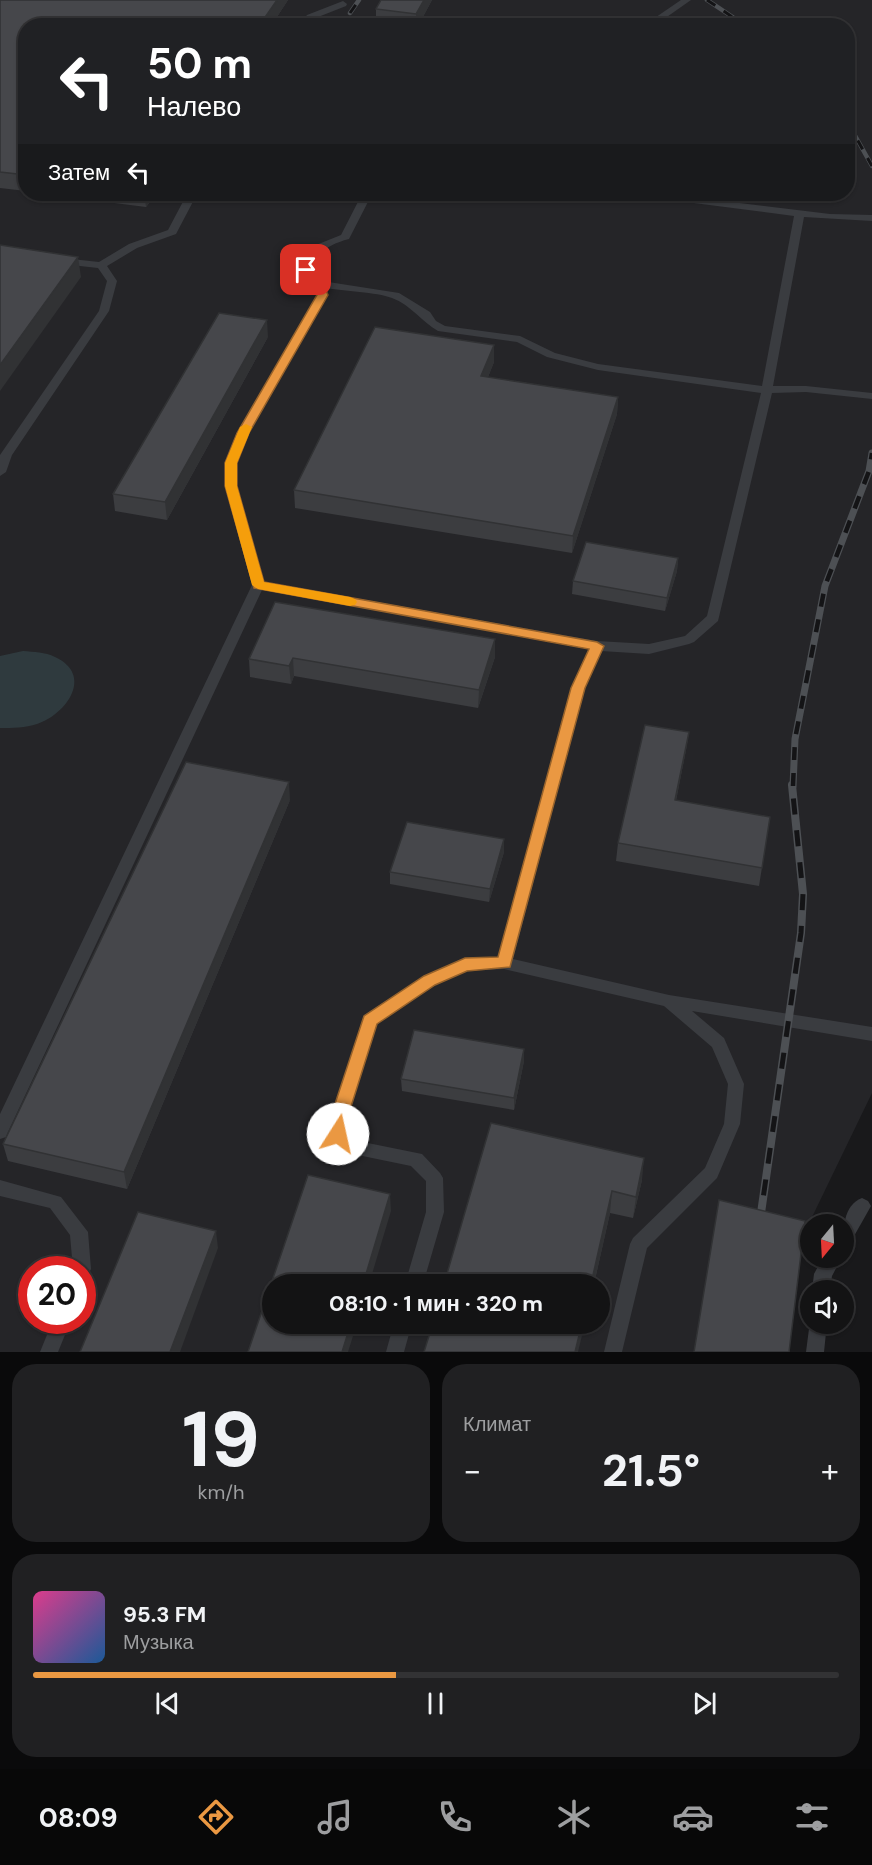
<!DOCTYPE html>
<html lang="ru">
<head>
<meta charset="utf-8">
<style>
	body { margin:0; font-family:"DM Sans",sans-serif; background:#202022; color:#f1f3f6; height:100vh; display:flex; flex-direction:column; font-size:22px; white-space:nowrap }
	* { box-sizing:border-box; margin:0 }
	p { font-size:20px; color:#9d9ea0 }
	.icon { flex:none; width:33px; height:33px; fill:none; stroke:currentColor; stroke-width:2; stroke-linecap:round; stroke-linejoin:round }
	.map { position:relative; height:1352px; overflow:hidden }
	.sheet { display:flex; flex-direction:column; gap:12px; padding:12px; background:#0a0a0b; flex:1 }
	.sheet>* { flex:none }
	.top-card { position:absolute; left:18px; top:18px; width:837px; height:183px; border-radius:24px; box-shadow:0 2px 4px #0004,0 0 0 2px #323234; background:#202124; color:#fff; overflow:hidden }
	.needle { width:39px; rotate:198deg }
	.buttons { position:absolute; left:800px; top:1214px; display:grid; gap:12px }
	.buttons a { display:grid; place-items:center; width:54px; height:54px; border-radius:50%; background:#131314; box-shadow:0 2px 4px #0004,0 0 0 2px #323234; font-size:30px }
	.speed { position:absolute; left:18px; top:1256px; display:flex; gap:12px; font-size:30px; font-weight:700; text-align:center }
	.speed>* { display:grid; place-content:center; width:78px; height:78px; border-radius:50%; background:#131314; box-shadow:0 2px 4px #0004,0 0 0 2px #323234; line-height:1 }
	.speed .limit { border:9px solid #d22; background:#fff; color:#111 }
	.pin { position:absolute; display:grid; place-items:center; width:51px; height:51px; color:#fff; margin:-26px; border-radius:12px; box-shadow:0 3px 9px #0006 }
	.me { position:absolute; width:66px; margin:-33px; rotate:10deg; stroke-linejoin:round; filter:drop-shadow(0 0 4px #0008) }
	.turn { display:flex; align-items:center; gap:21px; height:126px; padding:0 30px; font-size:27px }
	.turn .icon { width:78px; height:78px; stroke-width:2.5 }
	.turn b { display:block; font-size:42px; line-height:51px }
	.then { display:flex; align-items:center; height:57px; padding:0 30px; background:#0003; gap:12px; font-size:22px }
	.big { font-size:45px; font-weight:700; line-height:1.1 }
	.sheet .tile { flex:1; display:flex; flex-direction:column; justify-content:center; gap:9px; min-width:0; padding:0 21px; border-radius:24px; background:#202022 }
	.sheet .dial { align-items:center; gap:0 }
	.dial b { font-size:78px; line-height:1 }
	.song { display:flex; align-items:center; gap:18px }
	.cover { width:72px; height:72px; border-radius:9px; background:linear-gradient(135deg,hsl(330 70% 55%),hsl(210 70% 35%)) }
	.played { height:6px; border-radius:3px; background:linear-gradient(90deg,#ea9842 45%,#323234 45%) }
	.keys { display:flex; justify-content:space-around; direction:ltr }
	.heat { display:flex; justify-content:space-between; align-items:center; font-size:33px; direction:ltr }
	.sheet .tiles { flex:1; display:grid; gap:12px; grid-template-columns:1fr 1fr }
	.tile:last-child { grid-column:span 2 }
	.trip { position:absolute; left:262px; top:1274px; width:348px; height:60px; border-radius:30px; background:#131314; box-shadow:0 2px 4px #0004,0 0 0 2px #323234; font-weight:700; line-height:60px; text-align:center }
	.tab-bar { display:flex; height:96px; justify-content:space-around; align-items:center; background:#080808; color:#9d9ea0 }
	.tab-bar .icon { width:42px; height:42px }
	.tab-bar .on { color:#ea9842 }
	.tab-bar b { font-size:27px; color:#f1f3f6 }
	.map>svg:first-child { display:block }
</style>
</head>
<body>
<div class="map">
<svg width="872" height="1352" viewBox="0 0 872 1352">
	<rect width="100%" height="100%" fill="#19191b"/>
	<path fill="#252528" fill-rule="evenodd" d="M 0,0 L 872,0 L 872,1093 L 800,1242 L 786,1352 L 0,1352 ZM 26,26 L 848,26 L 848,194 L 26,194 ZM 32,1269 L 82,1269 L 82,1320 L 32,1320 ZM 273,1284 L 600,1284 L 600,1323 L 273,1323 Z"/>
	<path fill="#2f3a3e" d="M 23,651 C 34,652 45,652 55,657 C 94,675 67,714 37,724 C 25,728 13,728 0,728 L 0,656 Z"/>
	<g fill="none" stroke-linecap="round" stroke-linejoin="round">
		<g fill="#3a3c40" fill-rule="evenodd">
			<path d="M 681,0 L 691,0 L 654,26 L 643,26 Z"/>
			<path d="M 343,1 L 347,4 L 346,6 L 313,19 L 308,26 L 299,26 L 307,15 Z"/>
			<path d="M 187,194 L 197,194 L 176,234 L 137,248 L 107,266 L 117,281 L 109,311 L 12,455 L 6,472 L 0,476 L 0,455 L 99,311 L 107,281 L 98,268 L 62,264 L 57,261 L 62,258 L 99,262 L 129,244 L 168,230 Z"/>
			<path d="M 362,194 L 372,194 L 349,239 C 330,244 318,251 311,270 L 322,281 L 399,293 L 430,312 L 436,321 L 445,326 L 520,336 L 555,353 L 598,364 L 762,386 L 794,216 L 647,197 L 642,194 L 667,194 L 830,214 L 872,215 L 872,221 L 804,217 L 773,386 L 806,386 L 872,393 L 872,399 L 806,392 L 772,393 L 718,621 L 694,642 L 689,644 L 649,654 L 601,651 L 585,688 L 513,959 L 669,995 L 872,1027 L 872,1041 L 692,1011 L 724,1038 L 744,1084 L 740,1124 L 717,1178 L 647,1248 L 622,1352 L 604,1352 L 630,1244 L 633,1238 L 705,1168 L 724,1124 L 728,1084 L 712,1047 L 664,1006 L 504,969 L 466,971 L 436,984 L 377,1024 L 349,1113 L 347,1131 L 358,1141 L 422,1154 L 440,1173 L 443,1178 L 444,1212 L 423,1284 L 405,1284 L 426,1212 L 426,1181 L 411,1166 L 348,1153 L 332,1139 L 330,1134 L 333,1113 L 362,1020 L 364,1015 L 424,976 L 465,959 L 498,957 L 571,688 L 589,649 L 262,590 L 8,1132 L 6,1137 L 0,1139 L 0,1114 L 252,585 L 225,486 L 225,463 L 237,433 L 317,295 L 314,285 L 301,270 L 306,257 L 316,245 L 341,235 ZM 325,288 C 344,291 376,292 392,298 C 411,305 422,322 438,331 L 517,342 L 547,357 L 598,370 L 761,393 L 707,616 L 685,636 L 649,644 L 597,641 L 264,582 L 237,486 L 237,463 L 249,433 L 327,295 Z"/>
			<path d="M 0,1180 L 61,1197 L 88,1232 L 91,1269 L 88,1275 L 82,1277 L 82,1269 L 73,1269 L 70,1235 L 50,1208 L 0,1196 Z"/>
			<path d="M 862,1198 L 868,1201 L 871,1206 L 849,1245 L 843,1247 C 843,1230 843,1205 862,1198 Z"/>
			<path d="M 823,1257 L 842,1257 L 832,1276 L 830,1290 L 812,1290 L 814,1274 Z"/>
			<path d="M 53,1320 L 71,1320 L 58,1352 L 40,1352 Z"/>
			<path d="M 810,1321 L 810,1323 L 827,1323 L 824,1352 L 806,1352 Z"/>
			<path d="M 394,1323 L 412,1323 L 404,1352 L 386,1352 Z"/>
		</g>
		<g stroke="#4d5054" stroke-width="4.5">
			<g id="rail-far2">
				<path d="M 707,0 L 746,26"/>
				<path d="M 350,13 L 359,0"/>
				<path d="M 848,123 L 872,166"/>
			</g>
		</g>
		<g stroke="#4d5054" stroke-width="7">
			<path id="rail-far1" d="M 793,786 L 795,739 L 825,586 L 869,471 L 872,453"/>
		</g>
		<g stroke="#4d5054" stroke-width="8">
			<path id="rail" d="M 759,1227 L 801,933 L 803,894 L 792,785"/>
		</g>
		<use href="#rail-far2" stroke="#141416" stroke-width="3" stroke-dasharray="10" stroke-linecap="butt"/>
		<use href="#rail-far1" stroke="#141416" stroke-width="4.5" stroke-dasharray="13" stroke-linecap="butt"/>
		<use href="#rail" stroke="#141416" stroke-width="5" stroke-dasharray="16" stroke-linecap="butt"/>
	</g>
	<g fill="#3c3d40">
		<path d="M 0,0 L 288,0 L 271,26 L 26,26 L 26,191 L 0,188 Z"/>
		<path d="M 381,0 L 432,0 L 418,26 L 403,26 L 376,22 L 376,9 Z"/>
		<path d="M 43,194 L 156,194 L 146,207 Z"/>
		<path d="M 268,337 L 167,520 L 115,511 L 113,494 Z"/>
		<path d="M 494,345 L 494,362 L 488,377 L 618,397 L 617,414 L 572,553 L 295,508 L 294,490 Z"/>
		<path d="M 678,558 L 677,571 L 665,611 L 572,594 L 573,581 Z"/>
		<path d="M 495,639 L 495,657 L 478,708 L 294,676 L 291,684 L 250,677 L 249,659 Z"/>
		<path d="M 689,732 L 686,750 L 676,801 L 770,817 L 759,886 L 616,861 L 618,843 Z"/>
		<path d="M 290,800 L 127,1189 L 8,1161 L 3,1144 Z"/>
		<path d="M 504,839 L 504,852 L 489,902 L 390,884 L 390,872 Z"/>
		<path d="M 524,1061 L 514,1110 L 402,1091 L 401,1079 Z"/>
		<path d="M 491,1123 L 642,1180 L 633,1218 L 610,1213 L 594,1284 L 444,1284 Z"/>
		<path d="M 719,1200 L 789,1352 L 694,1352 Z"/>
	</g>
	<g fill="#313234">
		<path d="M 277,0 L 288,0 L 271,26 L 259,26 Z"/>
		<path d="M 424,0 L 432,0 L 418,26 L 417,26 L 416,14 Z"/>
		<path d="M 144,194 L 156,194 L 146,207 Z"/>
		<path d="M 78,257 L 81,277 L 0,391 L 0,365 Z"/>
		<path d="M 267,320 L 268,337 L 167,520 L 165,502 Z"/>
		<path d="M 494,345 L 494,362 L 481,394 L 481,376 Z"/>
		<path d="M 618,397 L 617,414 L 572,553 L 573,536 Z"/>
		<path d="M 678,558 L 677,571 L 665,611 L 667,598 Z"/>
		<path d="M 495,639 L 495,657 L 478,708 L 479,690 Z"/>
		<path d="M 293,658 L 294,676 L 291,684 L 289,666 Z"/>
		<path d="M 689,732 L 686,750 L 672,818 L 675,800 Z"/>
		<path d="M 289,782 L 290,800 L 127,1189 L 124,1172 Z"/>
		<path d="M 504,839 L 504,852 L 489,902 L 490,889 Z"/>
		<path d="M 524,1049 L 524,1061 L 514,1110 L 514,1098 Z"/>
		<path d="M 644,1158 L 642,1180 L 633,1218 L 636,1197 Z"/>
		<path d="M 612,1191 L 610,1213 L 594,1284 L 591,1284 Z"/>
		<path d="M 390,1194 L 391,1211 L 369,1284 L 363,1284 Z"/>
		<path d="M 216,1231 L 218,1248 L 180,1352 L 170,1352 Z"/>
		<path d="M 351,1323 L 357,1323 L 348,1352 L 342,1352 Z"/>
		<path d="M 582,1323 L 585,1323 L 578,1352 L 575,1352 Z"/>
	</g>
	<g fill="#46474b" stroke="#313234" stroke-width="1.5">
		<path d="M 0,0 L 277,0 L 259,26 L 26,26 L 26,175 L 0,172 Z"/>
		<path d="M 381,0 L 424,0 L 416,14 L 376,9 Z"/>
		<path d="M 0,245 L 78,257 L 0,365 Z"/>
		<path d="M 219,313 L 267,320 L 165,502 L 113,494 Z"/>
		<path d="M 375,327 L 494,345 L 481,376 L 618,397 L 573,536 L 294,490 Z"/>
		<path d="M 586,542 L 678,558 L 667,598 L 573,581 Z"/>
		<path d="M 275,602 L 495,639 L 479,690 L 293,658 L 289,666 L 249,659 Z"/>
		<path d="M 645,725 L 689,732 L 675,800 L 770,817 L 762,868 L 618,843 Z"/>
		<path d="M 186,762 L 289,782 L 124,1172 L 3,1144 Z"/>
		<path d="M 407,822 L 504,839 L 490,889 L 390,872 Z"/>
		<path d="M 414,1030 L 524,1049 L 514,1098 L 401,1079 Z"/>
		<path d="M 491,1123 L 644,1158 L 636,1197 L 612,1191 L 591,1284 L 444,1284 Z"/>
		<path d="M 308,1175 L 390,1194 L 363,1284 L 273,1284 L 273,1323 L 351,1323 L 342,1352 L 248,1352 Z"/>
		<path d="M 719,1200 L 805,1221 L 789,1352 L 694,1352 Z"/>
		<path d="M 138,1212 L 216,1231 L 170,1352 L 80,1352 Z"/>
		<path d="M 433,1323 L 582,1323 L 575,1352 L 424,1352 Z"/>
	</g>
	<path fill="#ea9842" stroke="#98632b" stroke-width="1.5" d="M 306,267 C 318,272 324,284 328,295 L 249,433 L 237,463 L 237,486 L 264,582 L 597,642 L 604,646 L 585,688 L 510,967 L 467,971 L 435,985 L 377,1024 L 349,1113 L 344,1139 L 338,1141 L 332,1139 L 330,1134 L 332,1113 L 364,1016 L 424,976 L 465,958 L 498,957 L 571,688 L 589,649 L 254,588 L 225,486 L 225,463 L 237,433 L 317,295 L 314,285 L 301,270 Z"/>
	<path fill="#f59e0b" d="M 246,424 L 252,427 L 237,463 L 237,486 L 264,582 L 350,597 L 355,599 L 357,602 L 355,605 L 350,606 L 258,589 L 252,585 L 225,486 L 225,463 L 240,427 Z"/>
</svg>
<div class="buttons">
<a><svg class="needle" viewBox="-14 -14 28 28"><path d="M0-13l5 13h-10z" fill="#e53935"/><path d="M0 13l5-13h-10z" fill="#9d9ea0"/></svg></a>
<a><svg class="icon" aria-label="sound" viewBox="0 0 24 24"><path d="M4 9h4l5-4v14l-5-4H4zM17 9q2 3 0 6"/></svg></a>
</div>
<div class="speed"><div class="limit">20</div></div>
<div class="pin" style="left:306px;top:270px;background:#d93025"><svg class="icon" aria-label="arrive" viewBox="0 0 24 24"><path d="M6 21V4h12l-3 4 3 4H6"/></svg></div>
<svg class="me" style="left:338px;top:1134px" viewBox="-20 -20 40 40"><circle r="19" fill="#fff"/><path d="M0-13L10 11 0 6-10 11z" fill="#ea9842"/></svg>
<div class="trip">08:10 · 1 мин · 320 m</div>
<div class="top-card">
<div class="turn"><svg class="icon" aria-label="left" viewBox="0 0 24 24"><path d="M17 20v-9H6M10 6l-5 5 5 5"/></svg><div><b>50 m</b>Налево</div></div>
<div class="then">Затем<svg class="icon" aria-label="left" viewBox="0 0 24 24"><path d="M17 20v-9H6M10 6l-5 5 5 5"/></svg></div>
</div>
</div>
<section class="sheet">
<div class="tiles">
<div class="tile dial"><b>19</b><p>km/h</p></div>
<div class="tile"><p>Климат</p>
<div class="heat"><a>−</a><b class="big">21.5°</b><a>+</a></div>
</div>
<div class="tile">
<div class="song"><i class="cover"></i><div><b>95.3 FM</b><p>Музыка</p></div></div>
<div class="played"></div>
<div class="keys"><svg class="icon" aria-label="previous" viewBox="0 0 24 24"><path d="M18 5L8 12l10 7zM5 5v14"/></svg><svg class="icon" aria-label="pause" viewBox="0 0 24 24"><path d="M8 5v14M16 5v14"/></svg><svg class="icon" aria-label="next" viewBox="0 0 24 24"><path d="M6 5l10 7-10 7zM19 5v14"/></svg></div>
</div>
</div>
</section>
<nav class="tab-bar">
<b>08:09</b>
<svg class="icon on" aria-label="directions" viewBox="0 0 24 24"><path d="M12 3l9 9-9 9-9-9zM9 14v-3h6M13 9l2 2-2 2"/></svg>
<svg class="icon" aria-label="music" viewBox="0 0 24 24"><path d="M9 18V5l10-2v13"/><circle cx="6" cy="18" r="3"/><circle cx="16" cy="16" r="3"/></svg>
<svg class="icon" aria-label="phone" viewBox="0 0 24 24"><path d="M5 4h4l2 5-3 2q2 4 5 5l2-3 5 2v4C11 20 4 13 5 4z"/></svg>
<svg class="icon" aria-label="climate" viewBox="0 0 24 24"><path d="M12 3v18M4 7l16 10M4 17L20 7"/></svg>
<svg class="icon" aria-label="car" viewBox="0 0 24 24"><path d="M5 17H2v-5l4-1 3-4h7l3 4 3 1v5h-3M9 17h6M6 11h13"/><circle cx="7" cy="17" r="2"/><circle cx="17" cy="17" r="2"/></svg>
<svg class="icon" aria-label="filters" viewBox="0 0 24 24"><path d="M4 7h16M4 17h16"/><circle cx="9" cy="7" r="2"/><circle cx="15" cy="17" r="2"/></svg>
</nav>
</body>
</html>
